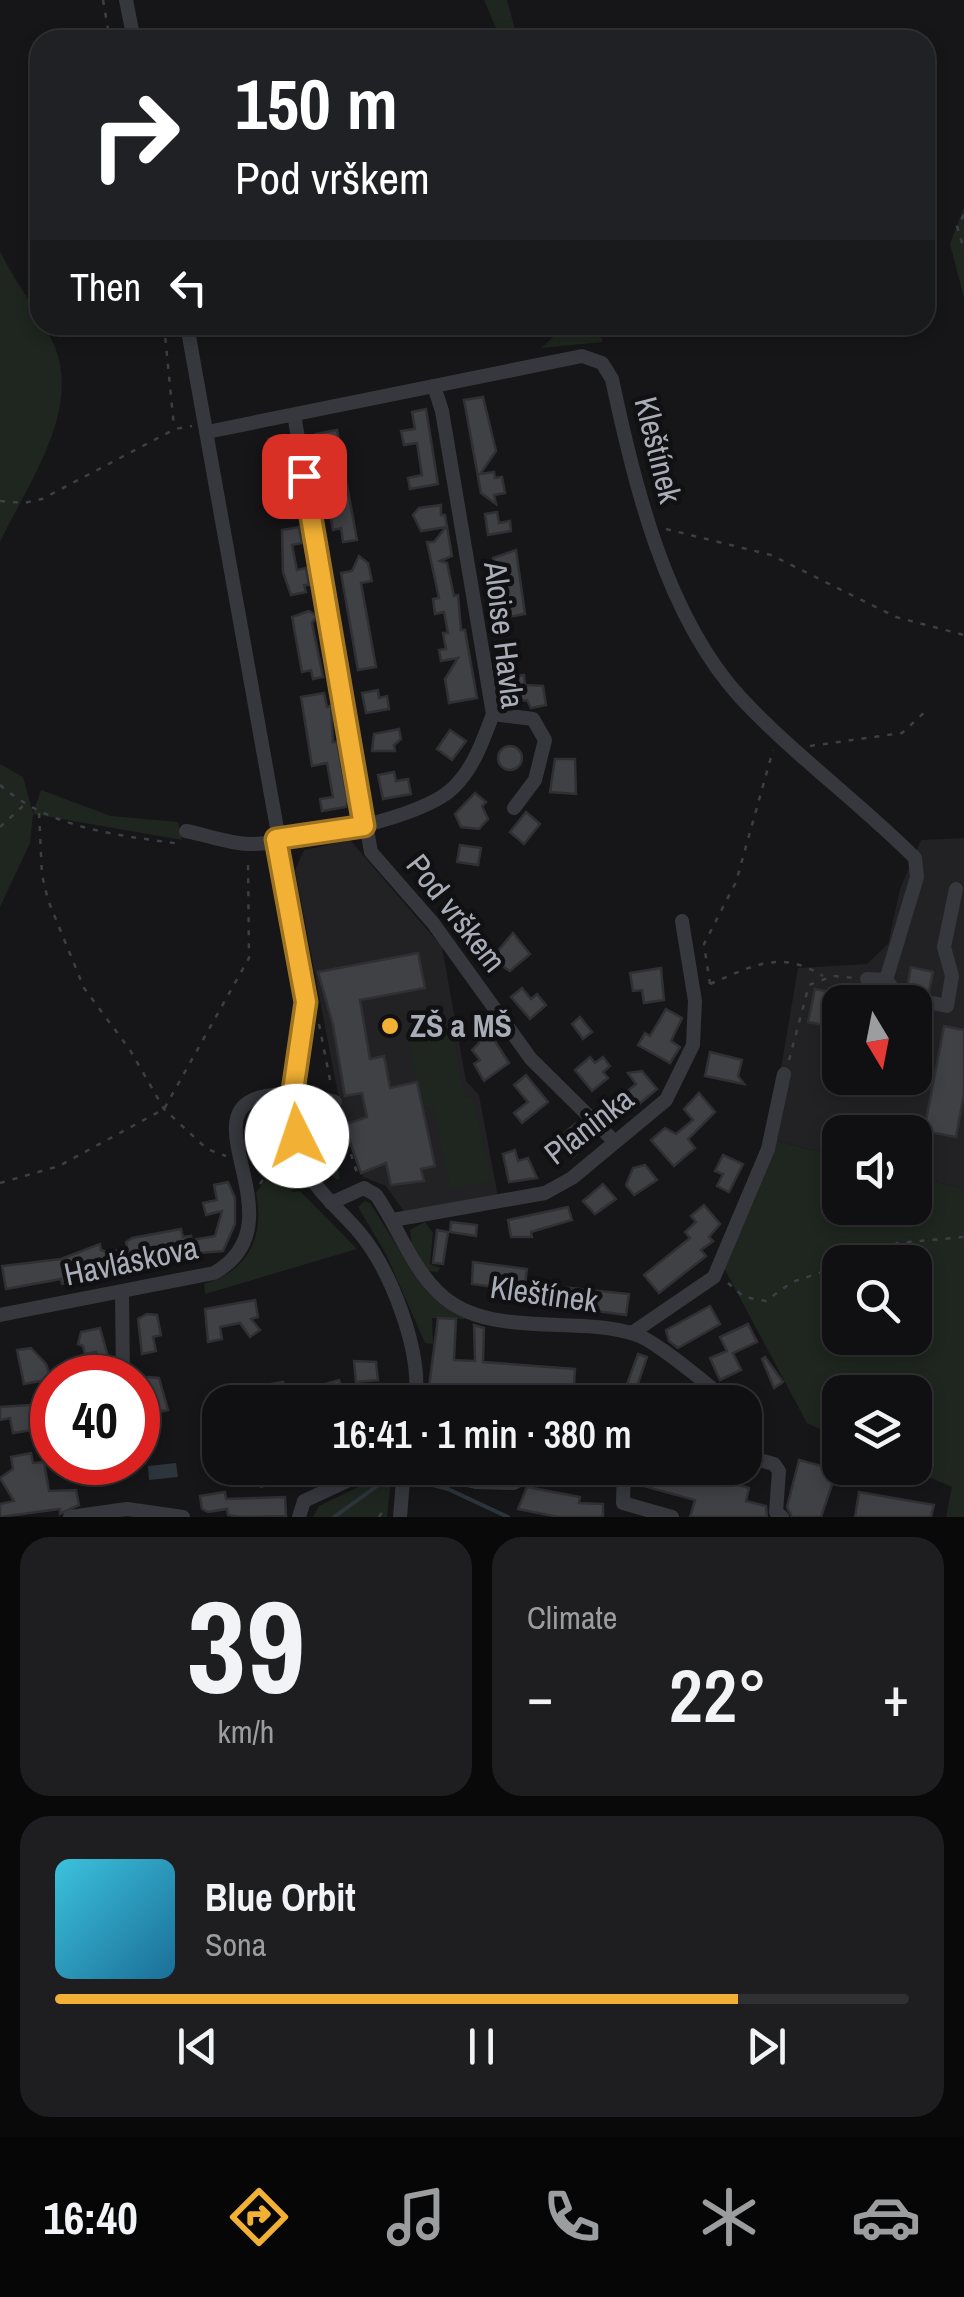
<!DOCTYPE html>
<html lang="en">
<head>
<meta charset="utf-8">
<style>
	body { margin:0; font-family:"Archivo Narrow",sans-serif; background:#1e1e20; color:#f1f3f6; height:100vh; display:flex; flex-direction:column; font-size:38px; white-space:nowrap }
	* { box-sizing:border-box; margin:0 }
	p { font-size:32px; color:#9c9d9f }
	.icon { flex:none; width:55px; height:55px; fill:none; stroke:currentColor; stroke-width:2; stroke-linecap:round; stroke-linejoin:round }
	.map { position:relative; height:1517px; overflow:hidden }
	.drawer { display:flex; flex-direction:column; gap:20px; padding:20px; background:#09090a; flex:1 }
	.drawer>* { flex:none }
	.banner { position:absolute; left:30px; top:30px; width:905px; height:305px; border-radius:30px; box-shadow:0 5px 15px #0003,0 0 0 2px #303032; background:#202124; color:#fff; overflow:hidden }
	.needle { width:65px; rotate:170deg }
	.fabs { position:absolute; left:822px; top:985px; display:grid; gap:20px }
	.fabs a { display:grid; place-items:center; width:110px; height:110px; border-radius:20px; background:#101012; box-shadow:0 5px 15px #0003,0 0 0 2px #303032; font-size:50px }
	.speed { position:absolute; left:30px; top:1355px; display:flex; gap:20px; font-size:50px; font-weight:700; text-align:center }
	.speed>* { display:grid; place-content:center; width:130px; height:130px; border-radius:50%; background:#101012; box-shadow:0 5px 15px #0003,0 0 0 2px #303032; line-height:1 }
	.speed .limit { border:15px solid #d22; background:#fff; color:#111 }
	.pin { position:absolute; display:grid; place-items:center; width:85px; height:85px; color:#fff; margin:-42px; border-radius:20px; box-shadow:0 5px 15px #0006 }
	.me { position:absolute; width:110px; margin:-55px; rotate:356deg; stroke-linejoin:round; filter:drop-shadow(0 0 8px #0008) }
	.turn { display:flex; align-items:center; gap:35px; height:210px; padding:0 40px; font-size:45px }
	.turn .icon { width:130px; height:130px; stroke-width:2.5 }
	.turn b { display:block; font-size:70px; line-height:85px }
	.then { display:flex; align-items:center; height:95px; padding:0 40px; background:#0003; gap:20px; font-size:38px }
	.big { font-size:75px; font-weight:600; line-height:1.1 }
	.drawer .card { flex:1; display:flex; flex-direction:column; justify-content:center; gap:15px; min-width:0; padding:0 35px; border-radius:30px; background:#1e1e20 }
	.drawer .dial { align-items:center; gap:0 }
	.dial b { font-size:130px; line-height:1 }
	.song { display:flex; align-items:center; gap:30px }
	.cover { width:120px; height:120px; border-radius:15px; background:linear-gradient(135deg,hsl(190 70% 55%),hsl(200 70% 35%)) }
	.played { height:10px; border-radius:5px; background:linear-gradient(90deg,#f2b134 80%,#303032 80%) }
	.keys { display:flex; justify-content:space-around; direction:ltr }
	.heat { display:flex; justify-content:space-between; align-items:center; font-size:55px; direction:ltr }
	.drawer .tiles { flex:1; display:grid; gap:20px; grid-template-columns:1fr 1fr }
	.card:last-child { grid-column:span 2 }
	.trip { position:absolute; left:202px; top:1385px; width:560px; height:100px; border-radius:30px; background:#101012; box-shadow:0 5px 15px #0003,0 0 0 2px #303032; font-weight:600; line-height:100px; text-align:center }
	.tabs { display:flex; height:160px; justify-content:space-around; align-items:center; background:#060607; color:#9c9d9f }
	.tabs .icon { width:70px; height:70px }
	.tabs .current { color:#f2b134 }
	.tabs b { font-size:45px; color:#f1f3f6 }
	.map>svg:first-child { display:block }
</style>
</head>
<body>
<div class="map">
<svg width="964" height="1517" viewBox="0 0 964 1517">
	<rect width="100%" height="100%" fill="#161618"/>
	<g fill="#222225" fill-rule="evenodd">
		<path d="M 964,838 L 964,1189 L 915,1176 L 915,1132 L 840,1132 L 840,1157 L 769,1139 L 798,968 L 867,964 L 888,944 L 900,889 L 921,840 ZM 840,1002 L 915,1002 L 915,1078 L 840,1078 Z"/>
		<path d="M 350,840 L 442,947 L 466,1081 L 479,1095 L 498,1197 L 405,1213 L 386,1186 L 363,1177 L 344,1125 L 295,870 L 304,850 Z"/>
	</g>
	<g fill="#1e261f" fill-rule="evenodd">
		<path d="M 484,0 L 507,0 L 518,40 L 501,40 Z"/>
		<path d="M 964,207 L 964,298 L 950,244 Z"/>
		<path d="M 0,251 C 16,285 41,314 54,345 C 82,410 28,483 0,542 Z"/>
		<path d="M 567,325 L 596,325 L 603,342 L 541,348 Z"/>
		<path d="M 0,764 L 23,777 L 33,813 L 41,790 L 111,816 L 178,822 L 182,840 L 33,814 L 30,843 L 0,907 Z"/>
		<path d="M 451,1031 L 465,1098 L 473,1097 L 491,1180 L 451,1189 L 433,1107 L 422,1108 L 409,1040 Z"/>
		<path d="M 316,1102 L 326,1105 L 335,1137 L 320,1141 Z"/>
		<path d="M 769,1139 L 840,1157 L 840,1208 L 915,1208 L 915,1176 L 964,1189 L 964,1517 L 946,1517 L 952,1487 L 908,1468 L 915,1468 L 915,1392 L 840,1392 L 840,1438 L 807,1423 L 717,1255 ZM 840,1262 L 915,1262 L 915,1338 L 840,1338 Z"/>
		<path d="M 331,1144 L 340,1178 L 337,1180 L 325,1169 L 321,1145 Z"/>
		<path d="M 277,1164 L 293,1192 L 300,1191 L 357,1249 L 205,1294 L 204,1284 C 248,1271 265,1237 256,1193 Z"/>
		<path d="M 365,1201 L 370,1203 L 400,1251 L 465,1315 L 464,1319 L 432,1318 L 433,1344 L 425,1343 L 386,1254 L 358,1207 Z"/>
		<path d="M 425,1222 L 433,1233 L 430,1264 L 440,1268 L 438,1272 L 428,1271 L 412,1245 L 410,1230 Z"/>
		<path d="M 392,1471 L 387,1517 L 313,1517 L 319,1506 Z"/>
	</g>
	<path fill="#2c353c" d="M 176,1463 L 178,1477 L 149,1480 L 148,1466 Z"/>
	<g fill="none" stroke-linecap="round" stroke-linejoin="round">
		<g stroke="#2c353c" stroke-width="4">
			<path d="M 414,1480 L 448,1489 L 508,1517"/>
			<path d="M 334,1517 L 388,1478"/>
		</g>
	</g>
	<g fill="#404145" stroke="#303034" stroke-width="2.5">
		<path d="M 483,397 L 496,451 L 480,474 L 494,472 L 495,478 L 502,477 L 505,493 L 494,495 L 496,504 L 481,493 L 464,400 Z"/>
		<path d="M 426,409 L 438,484 L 410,489 L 408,478 L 422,475 L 417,443 L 404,445 L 401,431 L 415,429 L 412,412 Z"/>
		<path d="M 337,430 L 357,540 L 343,542 L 341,528 L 333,530 L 330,514 L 338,513 L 333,486 L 326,488 L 323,472 L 330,471 L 325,448 L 319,449 L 316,434 Z"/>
		<path d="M 283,437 L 295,507 L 267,509 L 264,488 L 272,485 L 268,439 Z"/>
		<path d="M 441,505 L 441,515 L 445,515 L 452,556 L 440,561 L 447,563 L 454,596 L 458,595 L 461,630 L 465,630 L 477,698 L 449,703 L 445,679 L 458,658 L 441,661 L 439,650 L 446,649 L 443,633 L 448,633 L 444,612 L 435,614 L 433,599 L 439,598 L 427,542 L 434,542 L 446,527 L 421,531 L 413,515 L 419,508 Z"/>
		<path d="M 497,512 L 499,523 L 510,521 L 511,531 L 488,535 L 485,514 Z"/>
		<path d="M 299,527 L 302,543 L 292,545 L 297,570 L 306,568 L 309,585 L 304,585 L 306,592 L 291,595 L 283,572 L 282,530 Z"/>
		<path d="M 516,550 L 525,614 L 502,618 L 499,597 L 505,595 L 493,558 Z"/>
		<path d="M 359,556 L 368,563 L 372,581 L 361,583 L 376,667 L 358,670 L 341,573 L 352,571 Z"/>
		<path d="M 309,611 L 317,616 L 312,623 L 323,677 L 313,679 L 311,670 L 302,672 L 292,617 Z"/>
		<path d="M 524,675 L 525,685 L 543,686 L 546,705 L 531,708 L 527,700 L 512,702 L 508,677 Z"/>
		<path d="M 378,690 L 379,698 L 387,696 L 389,709 L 366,713 L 362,693 Z"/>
		<path d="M 324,693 L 327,707 L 331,706 L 333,742 L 337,742 L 348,802 L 346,807 L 322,811 L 320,799 L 333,797 L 327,763 L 312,766 L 301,697 Z"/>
		<path d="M 399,729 L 401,739 L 394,745 L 395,751 L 372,751 L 374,734 Z"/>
		<path d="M 450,730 L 466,741 L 452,760 L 437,749 Z"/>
		<circle cx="510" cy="758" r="12"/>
		<path d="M 555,759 L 575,759 L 576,794 L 550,792 Z"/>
		<path d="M 394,772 L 396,781 L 408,779 L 411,794 L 383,799 L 378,775 Z"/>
		<path d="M 475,793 L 486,802 L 482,806 L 488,819 L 479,829 L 461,827 L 455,814 Z"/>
		<path d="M 526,812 L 540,824 L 524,844 L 510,832 Z"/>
		<path d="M 460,845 L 481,848 L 478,865 L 457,862 Z"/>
		<path d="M 513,933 L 530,954 L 510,971 L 496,962 L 496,953 Z"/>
		<path d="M 418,953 L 425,988 L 360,1000 L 370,1059 L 384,1056 L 390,1088 L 417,1082 L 435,1166 L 421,1169 L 424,1181 L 391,1185 L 386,1163 L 361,1173 L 344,1125 L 367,1117 L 362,1093 L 345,1096 L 333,1025 L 318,972 Z"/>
		<path d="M 911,967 L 933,972 L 929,991 L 907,987 Z"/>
		<path d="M 661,968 L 664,1000 L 644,1003 L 642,990 L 633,991 L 630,973 Z"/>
		<path d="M 522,988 L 531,999 L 537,994 L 546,1005 L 530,1019 L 511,997 Z"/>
		<path d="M 815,989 L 860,998 L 859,1002 L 840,1002 L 840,1028 L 808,1022 Z"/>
		<path d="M 666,1009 L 682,1018 L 671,1041 L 680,1047 L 670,1063 L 638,1045 L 645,1033 L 650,1036 Z"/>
		<path d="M 580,1017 L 592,1032 L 583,1039 L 572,1024 Z"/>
		<path d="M 944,1026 L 964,1030 L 964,1094 L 956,1137 L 924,1131 Z"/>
		<path d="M 479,1033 L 491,1035 L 509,1063 L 484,1081 L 474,1064 L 480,1060 L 472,1050 L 479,1043 Z"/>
		<path d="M 710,1052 L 742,1060 L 738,1076 L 744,1084 L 705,1076 Z"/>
		<path d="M 590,1057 L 595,1063 L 603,1057 L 610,1066 L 603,1072 L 608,1078 L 592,1091 L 575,1070 Z"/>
		<path d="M 642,1071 L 657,1089 L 631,1111 L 620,1097 L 636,1084 L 628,1073 Z"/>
		<path d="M 526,1075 L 548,1102 L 522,1123 L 514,1113 L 528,1102 L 514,1085 Z"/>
		<path d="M 699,1093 L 715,1112 L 688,1139 L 695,1148 L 674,1166 L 651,1140 L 665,1128 L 676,1134 L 693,1120 L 684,1109 Z"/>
		<path d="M 575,1124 L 590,1142 L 573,1157 L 563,1145 L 568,1140 L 563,1134 Z"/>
		<path d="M 515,1150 L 518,1161 L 528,1158 L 537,1178 L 509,1182 L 503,1154 Z"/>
		<path d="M 723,1155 L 743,1164 L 729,1192 L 717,1186 L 723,1174 L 715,1171 Z"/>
		<path d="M 645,1165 L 657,1180 L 634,1195 L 626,1185 L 633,1168 Z"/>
		<path d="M 228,1182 L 235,1198 L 235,1224 L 223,1251 L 186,1254 L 187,1257 L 111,1269 L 62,1284 L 61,1279 L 6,1289 L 2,1266 L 61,1259 L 100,1244 L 101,1250 L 108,1252 L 127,1248 L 126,1242 L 132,1238 L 181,1229 L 183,1237 L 191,1236 L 192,1240 L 215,1236 L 222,1211 L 206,1215 L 203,1203 L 217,1200 L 214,1185 Z"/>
		<path d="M 603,1184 L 616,1199 L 595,1214 L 583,1201 Z"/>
		<path d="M 704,1205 L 720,1224 L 709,1237 L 713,1241 L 701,1250 L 706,1256 L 659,1293 L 644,1275 L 690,1238 L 685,1232 L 696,1222 L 691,1216 Z"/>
		<path d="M 568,1207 L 572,1220 L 531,1232 L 532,1237 L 511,1237 L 508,1220 Z"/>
		<path d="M 451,1222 L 477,1225 L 476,1236 L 450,1232 Z"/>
		<path d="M 437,1230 L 448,1232 L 443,1264 L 433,1263 Z"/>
		<path d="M 473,1262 L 527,1269 L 524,1291 L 472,1284 Z"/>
		<path d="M 542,1285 L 629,1294 L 626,1315 L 539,1303 Z"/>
		<path d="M 255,1300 L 258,1317 L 251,1319 L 260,1330 L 250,1337 L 240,1323 L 220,1327 L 222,1339 L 208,1342 L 205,1309 Z"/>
		<path d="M 710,1306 L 720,1324 L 678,1348 L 669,1341 L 666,1330 Z"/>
		<path d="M 147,1314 L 157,1315 L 161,1335 L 153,1337 L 156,1351 L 142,1354 L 138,1319 Z"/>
		<path d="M 438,1318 L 456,1319 L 454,1360 L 475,1361 L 474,1325 L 484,1328 L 483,1362 L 575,1369 L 573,1402 L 497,1402 L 498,1399 L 451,1396 L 450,1402 L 427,1402 Z"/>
		<path d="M 748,1324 L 757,1342 L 733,1353 L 741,1370 L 720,1380 L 710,1358 L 727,1351 L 720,1337 Z"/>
		<path d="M 100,1328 L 109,1360 L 98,1362 L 96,1352 L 85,1354 L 83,1346 L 78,1344 L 81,1332 Z"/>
		<path d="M 31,1348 L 46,1364 L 51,1379 L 24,1384 L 17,1350 Z"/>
		<path d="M 638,1354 L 647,1357 L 633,1398 L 637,1402 L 598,1402 L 601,1390 L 623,1395 Z"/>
		<path d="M 765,1357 L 783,1382 L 774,1388 L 762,1359 Z"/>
		<path d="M 354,1361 L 376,1362 L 378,1380 L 356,1382 Z"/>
		<path d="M 148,1377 L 159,1378 L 168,1410 L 142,1415 L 138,1382 Z"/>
		<path d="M 339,1380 L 345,1400 L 335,1402 L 256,1402 L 254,1387 L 283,1382 L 286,1396 Z"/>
		<path d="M 30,1405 L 42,1405 L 45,1428 L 13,1433 L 10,1418 L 0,1420 L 0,1407 Z"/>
		<path d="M 31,1453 L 33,1463 L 44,1462 L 49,1491 L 76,1490 L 79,1505 L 60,1514 L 60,1509 L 0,1517 L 0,1504 L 14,1501 L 0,1478 L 13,1469 L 11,1457 Z"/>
		<path d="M 799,1460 L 837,1470 L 821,1517 L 792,1517 L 787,1507 Z"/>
		<path d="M 257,1468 L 315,1468 L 316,1470 L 261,1487 Z"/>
		<path d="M 641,1468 L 693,1468 L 692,1472 L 749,1488 L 746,1501 L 766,1506 L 767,1517 L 690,1517 L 695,1500 L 636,1484 Z"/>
		<path d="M 527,1487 L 580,1497 L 579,1503 L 603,1504 L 603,1517 L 558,1517 L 518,1509 Z"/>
		<path d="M 225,1492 L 226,1499 L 285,1497 L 286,1516 L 239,1517 L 228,1515 L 227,1509 L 208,1512 L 202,1509 L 200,1496 Z"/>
		<path d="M 859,1492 L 934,1505 L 931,1517 L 855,1517 Z"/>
	</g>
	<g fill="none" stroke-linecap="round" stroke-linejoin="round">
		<g stroke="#3d3f44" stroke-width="2.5" stroke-dasharray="5 8" stroke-linecap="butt">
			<path d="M 103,0 L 110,40"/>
			<path d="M 964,215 L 957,226 L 964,250"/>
			<path d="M 164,325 L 174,427"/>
			<path d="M 0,501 L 24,503 L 42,499 L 175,429 L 192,426"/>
			<path d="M 666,529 L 771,555 L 896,617 L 964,635"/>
			<path d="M 810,746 L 902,733 L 927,710"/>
			<path d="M 0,785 C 51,829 117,835 181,844"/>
			<path d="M 39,813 L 42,875 L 48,900 L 84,988 L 130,1050 L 164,1109 L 207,1149 L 226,1156"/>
			<path d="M 0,827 L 24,805"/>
			<path d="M 710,984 L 704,944 L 736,882 L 773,750"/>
			<path d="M 710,984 C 753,966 780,949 823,976"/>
			<path d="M 319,1024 L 331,1085"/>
			<path d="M 789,1060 L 809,985 L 833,976 L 856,978"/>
			<path d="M 339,1117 L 358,1176"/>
			<path d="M 313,1147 L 343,1136"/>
			<path d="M 284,1159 L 296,1188"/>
			<path d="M 0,1183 L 59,1166 L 164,1109 L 249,958 L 248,860"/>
			<path d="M 260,1184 L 283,1152 L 284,1157"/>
			<path d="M 845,1262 L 898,1243 L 964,1237"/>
			<path d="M 728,1283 L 744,1297 L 766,1301 L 792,1282 L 840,1266"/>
			<path d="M 379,1517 L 386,1506"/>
		</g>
		<g stroke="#37383d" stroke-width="14">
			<path d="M 126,0 L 134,40"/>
			<path d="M 187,325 L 305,985 C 311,1043 285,1092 300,1153 C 309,1187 337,1206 359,1232 C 391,1270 423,1353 415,1402"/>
			<path d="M 294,415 L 371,852 L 433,923 L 531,1059 L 614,1141"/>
			<path d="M 207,432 L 582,356 L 602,363 L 612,379 C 634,484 666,616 740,697 C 794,755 859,802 915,858 L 917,877 L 886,980 L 867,979"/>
			<path d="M 493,714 L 533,719 L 545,740 L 535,780 L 514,808"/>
			<path d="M 186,831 C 207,835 233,845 254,844 C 300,842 421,819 453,788 C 474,768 483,740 493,714 L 442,411 L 434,386"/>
			<path d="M 886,980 L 899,996 L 947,1006 L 952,976 L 944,947 L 956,889"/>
			<path d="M 331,1203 L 364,1188 L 376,1195 C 397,1225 411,1266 438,1292 C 486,1341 579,1314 637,1335 C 659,1343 709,1386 729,1402"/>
			<path d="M 393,1220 L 545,1193 L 572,1178 L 666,1100 L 693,1045 L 695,1001 L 682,921"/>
			<path d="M 122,1292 L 123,1378"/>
			<path d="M 0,1315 L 214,1273 C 303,1223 185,1110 266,1096 C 292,1091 309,1094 335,1102"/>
			<path d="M 632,1333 L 714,1277 L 768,1149 L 784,1074"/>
			<path d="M 745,1419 L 745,1437"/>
			<path d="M 745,1456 L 774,1464 L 779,1471 L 776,1512 L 782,1517"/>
			<path d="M 413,1468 L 476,1482 L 479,1468"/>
			<path d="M 624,1468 L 623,1503 L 672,1517"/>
			<path d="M 476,1482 L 514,1483 L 537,1468"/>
			<path d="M 70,1517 L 127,1509 L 183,1517"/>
			<path d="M 299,1517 L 304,1501 L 375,1468"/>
			<path d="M 400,1517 L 404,1468"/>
		</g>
	</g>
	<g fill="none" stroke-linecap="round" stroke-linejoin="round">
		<g stroke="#9d7322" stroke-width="25">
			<path id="route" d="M 297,1136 L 293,1091 L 306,1002 L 276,839 L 364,826 L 304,476"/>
		</g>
		<use href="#route" stroke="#f2b134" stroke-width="18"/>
	</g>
	<circle fill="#f2b134" stroke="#111113" stroke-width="4" cx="390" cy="1026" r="10"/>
	<g text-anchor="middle" stroke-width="9" stroke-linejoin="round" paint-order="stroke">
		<g font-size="32" fill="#a8adb8" stroke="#111113">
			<text transform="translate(658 450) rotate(76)" y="11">Kleštínek</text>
			<text transform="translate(504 635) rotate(83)" y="11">Aloise Havla</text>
			<text transform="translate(456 913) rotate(52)" y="11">Pod vrškem</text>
			<text transform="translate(589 1126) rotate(-38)" y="11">Planinka</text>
			<text transform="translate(131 1261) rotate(-12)" y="11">Havláskova</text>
			<text transform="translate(544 1294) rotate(8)" y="11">Kleštínek</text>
		</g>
		<g font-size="32" font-weight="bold" fill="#a8adb8" stroke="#111113" text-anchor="start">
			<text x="410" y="1037">ZŠ a MŠ</text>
		</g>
	</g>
</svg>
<div class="fabs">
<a><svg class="needle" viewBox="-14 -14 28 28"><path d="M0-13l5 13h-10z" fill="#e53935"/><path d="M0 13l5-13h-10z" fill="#9c9d9f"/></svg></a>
<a><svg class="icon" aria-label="sound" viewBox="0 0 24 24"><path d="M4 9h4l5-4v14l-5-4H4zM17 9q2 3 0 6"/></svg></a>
<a><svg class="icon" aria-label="search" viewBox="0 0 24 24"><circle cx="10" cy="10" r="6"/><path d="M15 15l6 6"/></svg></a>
<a><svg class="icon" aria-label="layers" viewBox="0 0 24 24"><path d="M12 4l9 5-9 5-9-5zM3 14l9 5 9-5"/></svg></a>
</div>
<div class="speed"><div class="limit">40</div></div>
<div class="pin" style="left:304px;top:476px;background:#d93025"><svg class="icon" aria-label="arrive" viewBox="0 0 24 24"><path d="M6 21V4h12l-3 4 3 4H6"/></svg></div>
<svg class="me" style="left:297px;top:1136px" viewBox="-20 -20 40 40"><circle r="19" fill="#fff"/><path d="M0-13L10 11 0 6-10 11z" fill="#f2b134"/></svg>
<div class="trip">16:41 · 1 min · 380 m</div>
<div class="banner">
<div class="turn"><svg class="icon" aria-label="right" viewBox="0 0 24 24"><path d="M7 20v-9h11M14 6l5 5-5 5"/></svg><div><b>150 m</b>Pod vrškem</div></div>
<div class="then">Then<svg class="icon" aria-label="left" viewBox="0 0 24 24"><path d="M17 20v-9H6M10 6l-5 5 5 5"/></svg></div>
</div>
</div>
<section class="drawer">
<div class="tiles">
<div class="card dial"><b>39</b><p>km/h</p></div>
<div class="card"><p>Climate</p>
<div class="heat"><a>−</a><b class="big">22°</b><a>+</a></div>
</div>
<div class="card">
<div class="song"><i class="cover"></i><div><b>Blue Orbit</b><p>Sona</p></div></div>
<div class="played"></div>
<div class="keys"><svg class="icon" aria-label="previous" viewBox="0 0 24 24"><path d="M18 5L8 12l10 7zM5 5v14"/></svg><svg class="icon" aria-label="pause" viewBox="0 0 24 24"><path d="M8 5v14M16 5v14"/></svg><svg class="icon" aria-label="next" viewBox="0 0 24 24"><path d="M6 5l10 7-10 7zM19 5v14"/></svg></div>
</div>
</div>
</section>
<nav class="tabs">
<b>16:40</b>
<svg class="icon current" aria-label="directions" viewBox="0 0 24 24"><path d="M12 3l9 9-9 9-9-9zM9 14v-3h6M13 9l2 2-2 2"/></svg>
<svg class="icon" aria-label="music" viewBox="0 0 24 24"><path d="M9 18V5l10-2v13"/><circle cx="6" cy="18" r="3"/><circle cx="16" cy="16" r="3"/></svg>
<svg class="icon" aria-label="phone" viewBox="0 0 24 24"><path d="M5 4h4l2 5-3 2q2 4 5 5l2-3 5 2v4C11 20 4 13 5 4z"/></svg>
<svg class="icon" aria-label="climate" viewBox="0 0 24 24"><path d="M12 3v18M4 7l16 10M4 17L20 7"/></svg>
<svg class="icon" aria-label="car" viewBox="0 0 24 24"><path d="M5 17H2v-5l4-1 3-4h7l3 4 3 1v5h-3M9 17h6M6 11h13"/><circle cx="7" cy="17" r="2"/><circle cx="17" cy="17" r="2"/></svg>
</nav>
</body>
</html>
